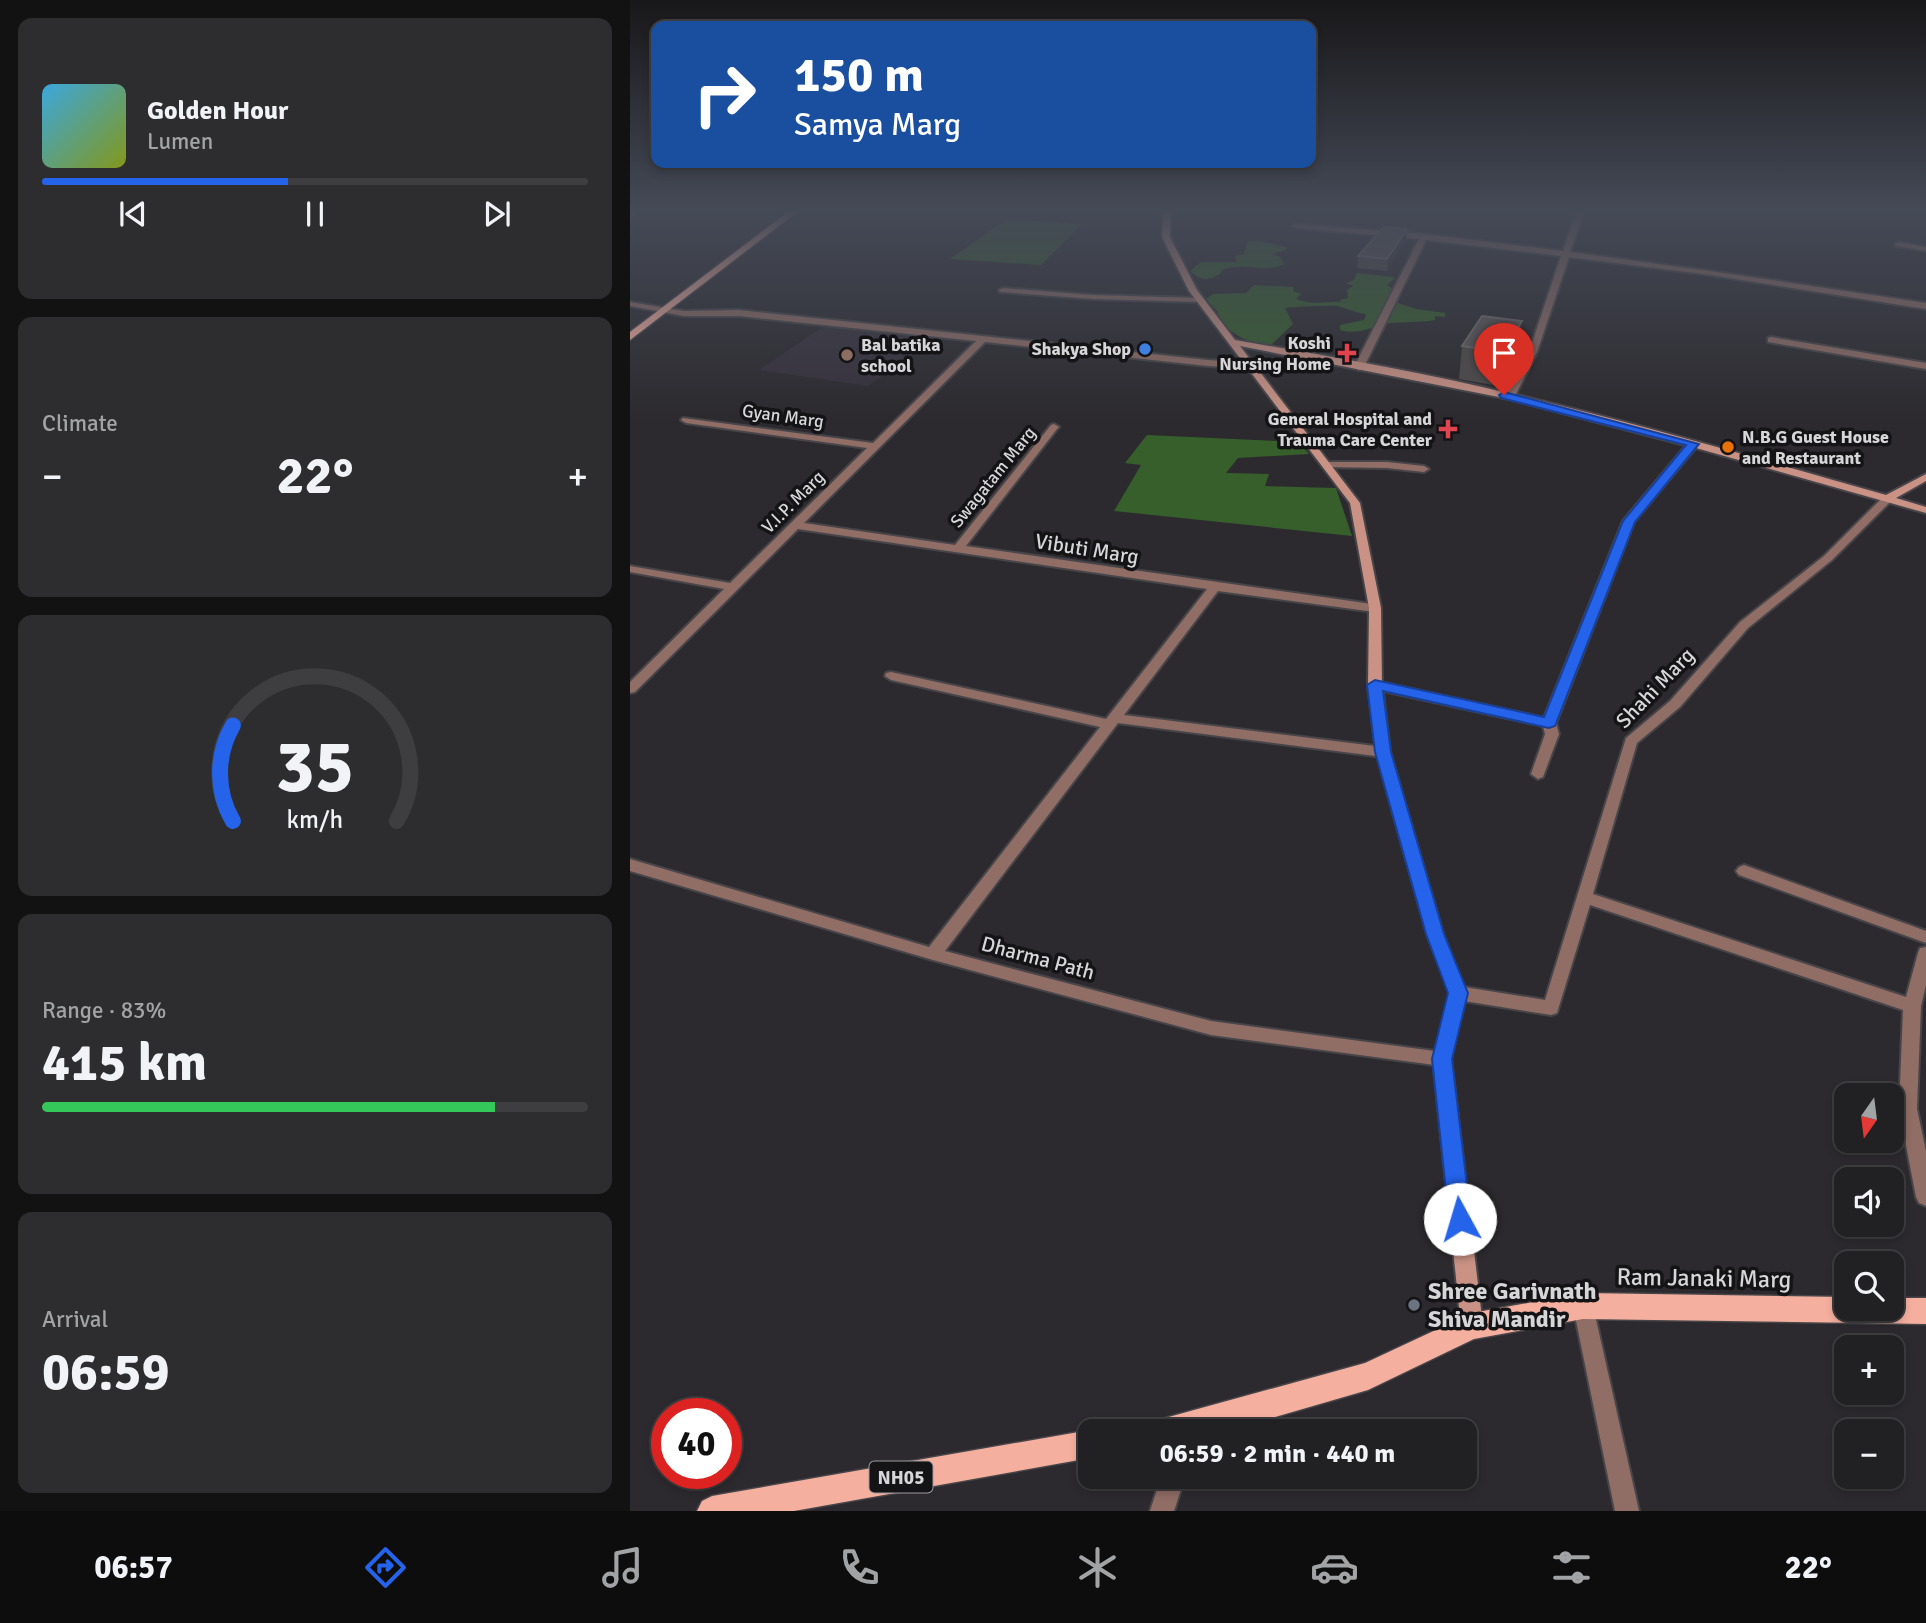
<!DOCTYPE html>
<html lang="en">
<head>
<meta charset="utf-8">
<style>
	body { margin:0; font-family:Signika,sans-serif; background:#2d2d2f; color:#f1f3f6; height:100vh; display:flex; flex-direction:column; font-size:26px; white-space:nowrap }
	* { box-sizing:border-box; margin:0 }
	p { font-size:23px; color:#a2a3a5 }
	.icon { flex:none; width:38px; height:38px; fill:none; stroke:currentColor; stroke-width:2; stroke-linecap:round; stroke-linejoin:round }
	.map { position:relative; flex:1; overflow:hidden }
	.drawer { display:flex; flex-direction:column; gap:18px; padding:18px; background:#121213; width:630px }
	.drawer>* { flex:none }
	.top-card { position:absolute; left:21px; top:21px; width:665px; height:147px; border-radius:14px; box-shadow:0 4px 10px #0003,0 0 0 2px #3e3e40; background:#1a4fa0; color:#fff; overflow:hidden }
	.needle { width:46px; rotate:194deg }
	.tools { position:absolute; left:1204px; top:1083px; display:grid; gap:14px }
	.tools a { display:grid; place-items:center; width:70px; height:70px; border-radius:14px; background:#212022; box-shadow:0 4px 10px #0003,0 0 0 2px #3e3e40; font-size:35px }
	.speed { position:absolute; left:21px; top:1398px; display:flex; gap:14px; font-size:35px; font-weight:700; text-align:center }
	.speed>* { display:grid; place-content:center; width:91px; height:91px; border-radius:50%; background:#212022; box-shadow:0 4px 10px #0003,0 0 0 2px #3e3e40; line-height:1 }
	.speed .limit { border:10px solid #d22; background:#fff; color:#111 }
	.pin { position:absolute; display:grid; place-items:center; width:60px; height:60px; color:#fff; margin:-72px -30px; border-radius:50% 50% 50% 0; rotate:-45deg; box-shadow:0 0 7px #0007 }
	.pin .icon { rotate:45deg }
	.me { position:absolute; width:77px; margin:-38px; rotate:354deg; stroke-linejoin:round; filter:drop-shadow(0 0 5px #0008) }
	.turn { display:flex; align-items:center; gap:24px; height:147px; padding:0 28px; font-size:32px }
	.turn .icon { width:91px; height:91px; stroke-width:2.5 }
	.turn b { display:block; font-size:49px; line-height:60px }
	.big { font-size:52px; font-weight:700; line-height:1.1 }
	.drawer .widget { flex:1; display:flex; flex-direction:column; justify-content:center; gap:10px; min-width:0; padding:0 24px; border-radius:14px; background:#2d2d2f }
	.drawer .dial { align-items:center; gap:0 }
	.dial svg { height:182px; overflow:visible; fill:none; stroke:#3e3e40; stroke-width:7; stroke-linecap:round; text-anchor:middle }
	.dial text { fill:#f1f3f6; stroke:none }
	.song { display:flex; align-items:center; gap:21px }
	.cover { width:84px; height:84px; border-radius:10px; background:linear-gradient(135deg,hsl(200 70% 55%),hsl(70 70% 35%)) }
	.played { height:7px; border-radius:4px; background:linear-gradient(90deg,#2563eb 45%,#3e3e40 45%) }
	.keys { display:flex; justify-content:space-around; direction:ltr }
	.heat { display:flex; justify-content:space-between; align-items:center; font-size:38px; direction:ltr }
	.charge { height:10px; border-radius:5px; background:linear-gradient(90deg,#34c759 83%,#3e3e40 0) }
	.trip { position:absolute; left:448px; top:1419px; width:399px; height:70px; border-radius:14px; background:#212022; box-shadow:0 4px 10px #0003,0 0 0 2px #3e3e40; font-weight:700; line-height:70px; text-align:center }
	.tabs { display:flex; height:112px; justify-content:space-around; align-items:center; background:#0d0d0e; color:#a2a3a5 }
	.tabs .icon { width:49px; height:49px }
	.tabs .active { color:#2563eb }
	.tabs b { font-size:32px; color:#f1f3f6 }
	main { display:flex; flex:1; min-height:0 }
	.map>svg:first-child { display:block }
</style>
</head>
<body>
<main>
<section class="drawer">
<div class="widget">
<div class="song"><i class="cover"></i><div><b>Golden Hour</b><p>Lumen</p></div></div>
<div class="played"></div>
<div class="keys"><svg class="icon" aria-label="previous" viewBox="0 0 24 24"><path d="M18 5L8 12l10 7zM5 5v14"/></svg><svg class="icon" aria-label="pause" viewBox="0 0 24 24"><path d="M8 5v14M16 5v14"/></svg><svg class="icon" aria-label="next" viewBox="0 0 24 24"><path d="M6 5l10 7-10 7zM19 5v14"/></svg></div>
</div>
<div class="widget"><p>Climate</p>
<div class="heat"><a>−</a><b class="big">22°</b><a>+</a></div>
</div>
<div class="widget dial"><svg viewBox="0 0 100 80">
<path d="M14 69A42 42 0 1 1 86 69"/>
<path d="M14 69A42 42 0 0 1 14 27" stroke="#2563eb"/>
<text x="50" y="56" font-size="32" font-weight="700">35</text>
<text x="50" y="72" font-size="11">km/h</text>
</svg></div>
<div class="widget"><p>Range · 83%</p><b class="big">415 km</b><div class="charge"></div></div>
<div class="widget"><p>Arrival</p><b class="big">06:59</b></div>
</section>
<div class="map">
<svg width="1296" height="1511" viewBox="0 0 1296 1511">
	<rect width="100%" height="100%" fill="#2c2a2e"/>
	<path fill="#36313b" d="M 194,326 L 304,339 L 238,386 L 129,370 Z"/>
	<g fill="#365f2b">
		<path d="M 377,219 L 452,224 L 411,265 L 320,259 Z"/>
		<path d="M 618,241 L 630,241 L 657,247 L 656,250 L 642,254 L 650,257 L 654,264 C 633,274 615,261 592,270 L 590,274 C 578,281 571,281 560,271 L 571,262 L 607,262 L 605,256 L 614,254 Z"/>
		<path d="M 727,273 L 763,277 L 764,279 L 757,285 L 763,289 L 756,299 L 786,309 L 815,313 L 815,317 L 805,316 L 805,320 C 789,323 771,321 755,324 C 739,328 727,335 710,330 L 710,325 L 734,320 L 736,314 C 725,313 717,308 707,306 C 702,305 659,307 655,308 L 663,324 L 642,344 C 613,344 608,335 586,320 L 588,312 L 576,299 L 583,294 L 616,293 L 624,285 L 664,287 L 663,291 L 671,294 L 666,299 C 686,306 694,301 712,302 L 709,300 L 718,298 L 717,290 L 723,286 L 716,283 L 724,280 Z"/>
		<path d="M 517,435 L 669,442 L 679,454 L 608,458 L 596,473 L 639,474 L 635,486 L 706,488 L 722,536 L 484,511 L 511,465 L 495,463 Z"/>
	</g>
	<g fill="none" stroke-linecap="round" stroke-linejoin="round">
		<g stroke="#474549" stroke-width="4">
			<g id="street">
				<path d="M 2,209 L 9,209 L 0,219 Z"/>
				<path d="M 927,209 L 955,209 L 940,252 L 1080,271 L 1296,303 L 1296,309 L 1080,275 L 939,257 L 907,352 L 885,396 L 880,399 L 875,396 L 899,352 L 931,256 L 796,240 L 734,367 L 729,370 L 724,367 L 789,239 L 666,228 L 662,226 L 666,224 L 794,234 L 933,251 L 946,212 Z"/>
				<path d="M 1269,242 L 1296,247 L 1296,251 L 1266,246 L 1265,244 Z"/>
				<path d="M 373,288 L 463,295 L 570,298 L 574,300 L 570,302 L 463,299 L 370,292 L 369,290 Z"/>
				<path d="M 0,302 L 54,311 L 109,310 L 578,360 L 625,363 L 625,367 L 622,368 L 578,366 L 355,342 L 174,523 L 325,545 L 421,425 L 424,424 L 429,427 L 427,429 L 336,546 L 749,605 L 751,608 L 745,612 L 588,591 L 494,715 L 753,747 L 760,752 L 758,755 L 753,757 L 488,723 L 315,951 L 581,1021 L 812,1052 L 818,1054 L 821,1059 L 818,1064 L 812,1066 L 581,1035 L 303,960 L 0,871 L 0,859 L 299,947 L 470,727 L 261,680 L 255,676 L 256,673 L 261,672 L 476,719 L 577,589 L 168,529 L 5,692 L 0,693 L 0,682 L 94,589 L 0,572 L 0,566 L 100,583 L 237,448 L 56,423 L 51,420 L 53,418 L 243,443 L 346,341 L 109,316 L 54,316 L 0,306 Z"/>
				<path d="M 1141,337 L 1296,363 L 1296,369 L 1138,342 L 1138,338 Z"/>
				<path d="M 1063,441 L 1067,442 L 1067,446 L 1004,522 L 926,723 L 929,734 L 913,777 L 908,779 L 901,774 L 915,734 L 913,726 L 740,688 L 738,685 L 740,682 L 745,681 L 914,718 L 993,521 L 1059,442 Z"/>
				<path d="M 697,462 L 757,462 L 794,466 L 799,469 L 794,472 L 757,468 L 693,467 L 692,465 Z"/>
				<path d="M 1257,496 L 1261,497 L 1261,501 L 1202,560 L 1118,628 L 1050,707 L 1007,743 L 963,894 L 1276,997 L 1288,953 L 1290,948 L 1296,947 L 1296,985 L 1291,1006 L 1287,1109 L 1296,1151 L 1296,1206 L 1289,1203 L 1286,1197 L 1269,1109 L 1273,1010 L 960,905 L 927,1013 L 921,1015 L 828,1000 L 822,998 L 820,993 L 822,988 L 828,986 L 915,1000 L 996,738 L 1040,701 L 1110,622 L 1194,556 L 1253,497 Z"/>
				<path d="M 1114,865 L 1296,931 L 1296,943 L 1109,875 L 1106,871 L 1109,867 Z"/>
				<path d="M 953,1296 L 960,1299 L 963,1306 L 1009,1511 L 985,1511 L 943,1306 L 946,1299 Z"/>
				<path d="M 531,1477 L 555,1477 L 544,1511 L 520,1511 Z"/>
			</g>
		</g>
		<g stroke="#474549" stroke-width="4">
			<path id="secondary" d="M 533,209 L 541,209 L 540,237 L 567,290 L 605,340 C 698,356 791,372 882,394 C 1007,423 1132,460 1256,495 L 1296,474 L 1296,481 L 1266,498 L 1296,507 L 1296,513 L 1059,446 L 879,399 L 610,346 L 730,503 L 751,608 L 752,685 L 760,752 L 813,934 L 836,993 L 821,1059 L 853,1326 L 849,1333 L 842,1337 L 835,1333 L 831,1326 L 803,1059 L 820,993 L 797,934 L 746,752 L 738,685 L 739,608 L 720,503 L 559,291 L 532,237 Z"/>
		</g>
		<g stroke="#474549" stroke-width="3">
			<g id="primary">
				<path d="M 162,209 L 171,209 L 0,340 L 0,332 Z"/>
				<path d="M 953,1293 L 1216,1297 L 1216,1309 L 1262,1309 L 1262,1298 L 1296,1298 L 1296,1324 L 953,1319 L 844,1339 L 738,1390 L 593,1432 L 521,1432 L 525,1422 L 535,1418 L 735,1363 L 842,1313 Z"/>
				<path d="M 460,1430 L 464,1432 L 460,1432 L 460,1458 L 164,1511 L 67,1511 L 72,1501 L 82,1496 Z"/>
			</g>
		</g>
		<use href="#street" fill="#906d65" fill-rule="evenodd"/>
		<use href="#secondary" fill="#c99285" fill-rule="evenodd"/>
		<use href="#primary" fill="#f5af9e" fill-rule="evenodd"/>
	</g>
	<g fill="#4e4a49">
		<path d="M 777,229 L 776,240 L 757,271 L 727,268 L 728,256 Z"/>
		<path d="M 832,346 L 887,354 L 869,386 L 829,379 Z"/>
	</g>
	<g fill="#3a3738">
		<path d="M 777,229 L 776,240 L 757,271 L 757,259 Z"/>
		<path d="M 892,321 L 887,354 L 869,386 L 873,352 Z"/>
	</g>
	<g fill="#5d5858" stroke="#706c6c" stroke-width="2">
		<path d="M 754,227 L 777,229 L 757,259 L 728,256 Z"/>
		<path d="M 852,316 L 892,321 L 873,352 L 832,346 Z"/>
	</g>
	<linearGradient id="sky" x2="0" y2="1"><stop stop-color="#181719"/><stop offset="0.5" stop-color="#454a57"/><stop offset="1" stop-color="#454a57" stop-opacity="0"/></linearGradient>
	<rect width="1296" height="420" fill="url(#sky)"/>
	<path fill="#2563eb" stroke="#184099" stroke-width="2" d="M 874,392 L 1069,444 L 1005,522 L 925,726 L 919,728 L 753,691 L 761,752 L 814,934 L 838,993 L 822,1059 L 841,1219 L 838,1227 L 830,1230 L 822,1227 L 819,1219 L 802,1059 L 818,993 L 796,934 L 745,752 L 737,685 L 745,680 L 914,717 L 993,521 L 1056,445 L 871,398 L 869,395 Z"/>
	<circle fill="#3f7fe0" stroke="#141315" stroke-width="2.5" cx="515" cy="349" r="7"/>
	<g fill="#e0444e" stroke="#141315" stroke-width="2.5">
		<path d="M713.5 342.5h7v7h7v7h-7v7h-7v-7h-7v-7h7z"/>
		<path d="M814.5 418.5h7v7h7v7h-7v7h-7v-7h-7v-7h7z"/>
	</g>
	<circle fill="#8d6e63" stroke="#141315" stroke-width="2.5" cx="217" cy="355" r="7"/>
	<circle fill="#e8710a" stroke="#141315" stroke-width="2.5" cx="1098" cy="447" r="7"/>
	<circle fill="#6b7280" stroke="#141315" stroke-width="2.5" cx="784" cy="1305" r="7"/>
	<g text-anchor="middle" stroke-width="7" stroke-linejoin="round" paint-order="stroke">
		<g font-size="18" font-weight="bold" fill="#d6d5d7" stroke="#141315" text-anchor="end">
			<text x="701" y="349">Koshi<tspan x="701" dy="21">Nursing Home</tspan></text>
			<text x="231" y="351" text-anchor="start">Bal batika<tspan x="231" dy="21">school</tspan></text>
			<text x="501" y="355">Shakya Shop</text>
			<text x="802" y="425">General Hospital and<tspan x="802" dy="21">Trauma Care Center</tspan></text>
			<text x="1112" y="443" text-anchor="start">N.B.G Guest House<tspan x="1112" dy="21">and Restaurant</tspan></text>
		</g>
		<g font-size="18" fill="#d6d5d7" stroke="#141315">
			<text transform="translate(153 416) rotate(8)" y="6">Gyan Marg</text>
			<text transform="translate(363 477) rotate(-51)" y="6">Swagatam Marg</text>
			<text transform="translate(163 502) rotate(-45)" y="6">V.I.P. Marg</text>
		</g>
		<rect fill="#141315" stroke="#9c9b9d" stroke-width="2" x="239.5" y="1461.5" width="63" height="31" rx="5"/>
		<g font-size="19" font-weight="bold" fill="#d6d5d7">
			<text x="271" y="1484">NH05</text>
		</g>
		<g font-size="21" fill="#d6d5d7" stroke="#141315">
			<text transform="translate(457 549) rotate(9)" y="7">Vibuti Marg</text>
			<text transform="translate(1025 688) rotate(-46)" y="7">Shahi Marg</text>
			<text transform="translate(408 958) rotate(15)" y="7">Dharma Path</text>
		</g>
		<g font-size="24" fill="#d6d5d7" stroke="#141315">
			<text transform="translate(1074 1278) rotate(1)" y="8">Ram Janaki Marg</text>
		</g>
		<g font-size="24" font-weight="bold" fill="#d6d5d7" stroke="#141315" text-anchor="start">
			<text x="798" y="1299">Shree Garivnath<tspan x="798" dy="28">Shiva Mandir</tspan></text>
		</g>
	</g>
</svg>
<div class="tools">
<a><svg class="needle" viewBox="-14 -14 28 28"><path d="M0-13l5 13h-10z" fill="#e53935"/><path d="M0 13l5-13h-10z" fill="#a2a3a5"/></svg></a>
<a><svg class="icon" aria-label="sound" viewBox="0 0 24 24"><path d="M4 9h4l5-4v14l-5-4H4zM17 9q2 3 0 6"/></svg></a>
<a><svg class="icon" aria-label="search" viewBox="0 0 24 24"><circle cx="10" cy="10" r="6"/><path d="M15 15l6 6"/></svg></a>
<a>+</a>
<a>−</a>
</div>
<div class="speed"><div class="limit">40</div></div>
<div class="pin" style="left:874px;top:395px;background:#d93025"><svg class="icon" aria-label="arrive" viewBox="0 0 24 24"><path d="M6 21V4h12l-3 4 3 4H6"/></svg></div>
<svg class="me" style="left:830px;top:1219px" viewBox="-20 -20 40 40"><circle r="19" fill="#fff"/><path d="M0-13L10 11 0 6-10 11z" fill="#2563eb"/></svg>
<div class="trip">06:59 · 2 min · 440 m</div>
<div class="top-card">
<div class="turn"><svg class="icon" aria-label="right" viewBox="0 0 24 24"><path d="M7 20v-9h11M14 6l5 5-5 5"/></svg><div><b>150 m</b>Samya Marg</div></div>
</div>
</div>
</main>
<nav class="tabs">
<b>06:57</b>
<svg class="icon active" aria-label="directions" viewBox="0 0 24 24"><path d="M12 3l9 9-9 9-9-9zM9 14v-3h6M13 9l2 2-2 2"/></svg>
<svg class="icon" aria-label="music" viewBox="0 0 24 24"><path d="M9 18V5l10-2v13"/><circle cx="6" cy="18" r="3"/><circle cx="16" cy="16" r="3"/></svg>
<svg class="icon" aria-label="phone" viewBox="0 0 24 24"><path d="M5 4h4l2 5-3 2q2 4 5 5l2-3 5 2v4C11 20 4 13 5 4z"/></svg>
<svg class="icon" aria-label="climate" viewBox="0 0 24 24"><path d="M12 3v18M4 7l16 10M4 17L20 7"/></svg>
<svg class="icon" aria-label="car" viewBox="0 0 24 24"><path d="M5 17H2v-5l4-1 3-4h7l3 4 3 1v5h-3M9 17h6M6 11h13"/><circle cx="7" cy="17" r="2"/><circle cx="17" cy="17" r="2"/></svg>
<svg class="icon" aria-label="filters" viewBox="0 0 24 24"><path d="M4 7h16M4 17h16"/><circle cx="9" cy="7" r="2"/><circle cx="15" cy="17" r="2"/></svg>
<b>22°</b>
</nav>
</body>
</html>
